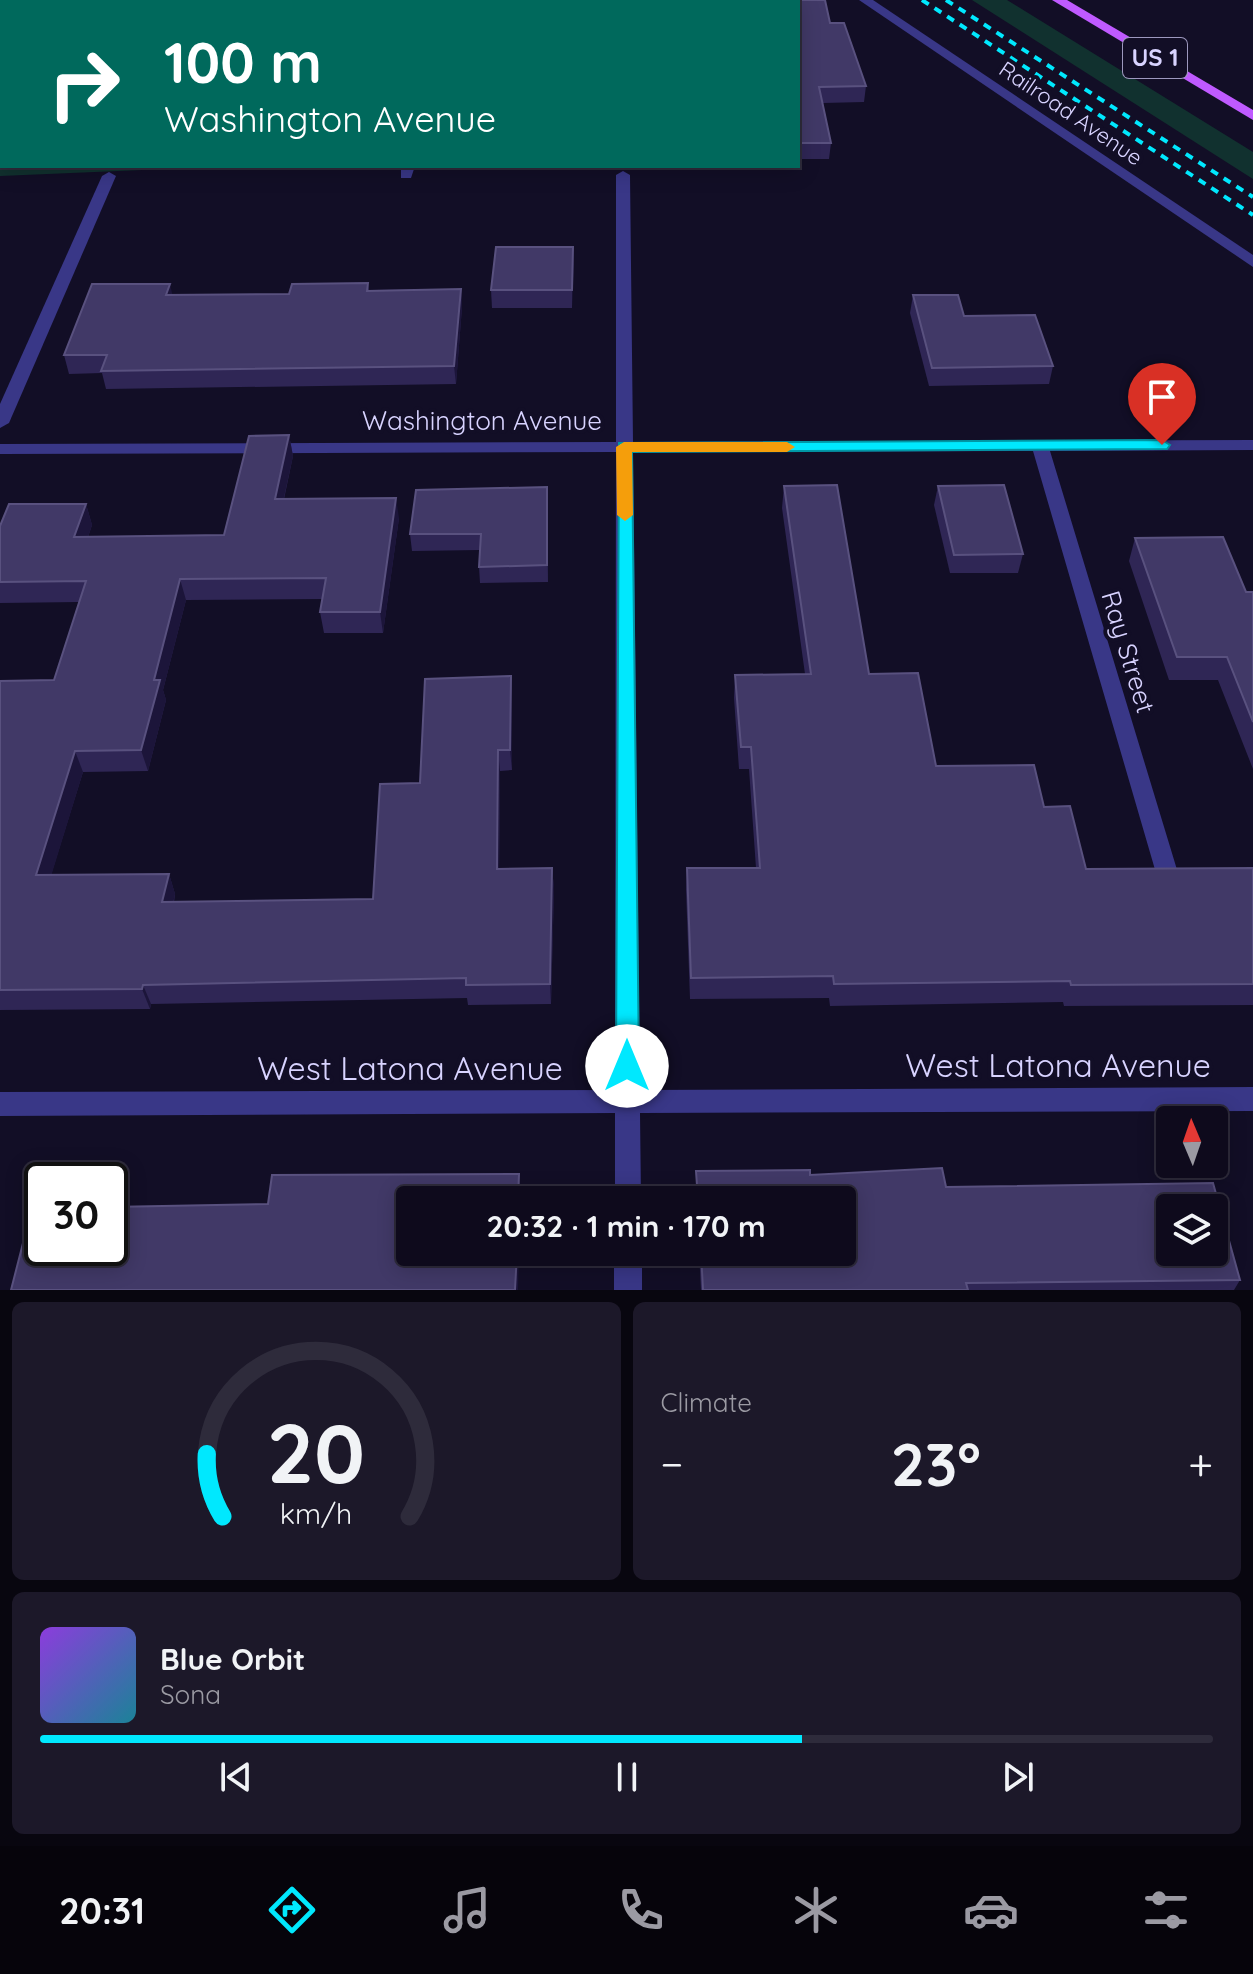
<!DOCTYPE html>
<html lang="en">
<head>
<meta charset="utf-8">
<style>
	body { margin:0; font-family:Quicksand,sans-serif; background:#1c1829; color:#f1f3f6; height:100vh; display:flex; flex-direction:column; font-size:30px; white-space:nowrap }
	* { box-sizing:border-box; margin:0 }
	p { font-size:26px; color:#9b9aa3 }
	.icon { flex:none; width:44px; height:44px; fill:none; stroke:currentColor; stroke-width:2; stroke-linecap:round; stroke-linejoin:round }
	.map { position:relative; height:1290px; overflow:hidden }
	.sheet { display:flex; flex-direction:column; gap:12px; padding:12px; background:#08060f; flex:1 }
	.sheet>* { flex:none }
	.guide { position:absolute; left:0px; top:0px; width:800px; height:168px; box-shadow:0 4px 20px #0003,0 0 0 2px #2e2b3b; background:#00695c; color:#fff; overflow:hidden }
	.needle { width:52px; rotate:358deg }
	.tools { position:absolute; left:1156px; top:1106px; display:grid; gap:16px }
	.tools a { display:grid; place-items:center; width:72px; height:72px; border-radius:8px; background:#0e0a1c; box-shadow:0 4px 20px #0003,0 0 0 2px #2e2b3b; font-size:40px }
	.speed { position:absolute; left:24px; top:1162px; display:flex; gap:16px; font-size:40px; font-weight:700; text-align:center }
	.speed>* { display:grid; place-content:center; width:104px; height:104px; border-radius:50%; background:#0e0a1c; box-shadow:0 4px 20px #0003,0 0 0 2px #2e2b3b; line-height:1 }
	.speed .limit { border:4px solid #111; border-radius:12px; background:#fff; color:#111 }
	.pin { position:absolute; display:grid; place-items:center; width:68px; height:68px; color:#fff; margin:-82px -34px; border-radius:50% 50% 50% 0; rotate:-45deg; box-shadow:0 0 8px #0007 }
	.pin .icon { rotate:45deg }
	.me { position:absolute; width:88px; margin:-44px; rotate:0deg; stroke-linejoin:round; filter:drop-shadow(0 0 6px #0008) }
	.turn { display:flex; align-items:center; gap:28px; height:168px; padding:0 32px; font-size:36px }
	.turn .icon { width:104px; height:104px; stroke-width:2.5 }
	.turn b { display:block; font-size:56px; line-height:68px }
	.big { font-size:60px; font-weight:800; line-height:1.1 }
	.sheet .card { flex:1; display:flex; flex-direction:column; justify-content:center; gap:12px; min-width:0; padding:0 28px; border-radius:12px; background:#1c1829 }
	.sheet .dial { align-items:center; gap:0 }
	.dial svg { height:208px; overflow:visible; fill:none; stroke:#2e2b3b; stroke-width:7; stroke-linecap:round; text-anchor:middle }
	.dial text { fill:#f1f3f6; stroke:none }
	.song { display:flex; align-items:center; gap:24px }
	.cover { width:96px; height:96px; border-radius:12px; background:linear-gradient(135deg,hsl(270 70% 55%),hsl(190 70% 35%)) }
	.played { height:8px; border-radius:4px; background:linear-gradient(90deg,#00e8fe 65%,#2e2b3b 65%) }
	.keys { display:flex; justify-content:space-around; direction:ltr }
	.heat { display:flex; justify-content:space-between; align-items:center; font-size:44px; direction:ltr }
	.sheet .tiles { flex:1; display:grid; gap:12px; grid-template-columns:1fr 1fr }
	.card:last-child { grid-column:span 2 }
	.trip { position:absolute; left:396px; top:1186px; width:460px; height:80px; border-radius:8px; background:#0e0a1c; box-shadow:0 4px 20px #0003,0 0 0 2px #2e2b3b; font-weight:800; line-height:80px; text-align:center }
	.menu { display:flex; height:128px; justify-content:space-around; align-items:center; background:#06040b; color:#9b9aa3 }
	.menu .icon { width:56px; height:56px }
	.menu .on { color:#00e8fe }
	.menu b { font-size:36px; color:#f1f3f6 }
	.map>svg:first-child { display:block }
</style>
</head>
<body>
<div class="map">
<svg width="1253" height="1290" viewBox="0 0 1253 1290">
	<rect width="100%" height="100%" fill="#120e26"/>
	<g fill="#11312f">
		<path d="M 972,0 L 1007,0 L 1253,152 L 1253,179 Z"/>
		<path d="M 0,2 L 2,166 L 144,166 L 142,170 L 0,176 Z"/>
	</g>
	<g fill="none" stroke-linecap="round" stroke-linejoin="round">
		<g fill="#393787" fill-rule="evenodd">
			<rect x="435" y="0" width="12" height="2"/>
			<rect x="688" y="0" width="12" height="2"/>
			<path d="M 859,0 L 873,0 L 1253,255 L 1253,267 Z"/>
			<path d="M 401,166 L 415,166 L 411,178 L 401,178 Z"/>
			<path d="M 623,171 L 630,175 L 633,442 L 1253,440 L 1253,450 L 1050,451 L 1178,873 L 1175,880 L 1167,882 L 1159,880 L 1156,873 L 1033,451 L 633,452 L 640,1090 L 1253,1087 L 1253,1111 L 640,1113 L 641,1200 L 615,1200 L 615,1113 L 0,1116 L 0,1092 L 615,1090 L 616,452 L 0,454 L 0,444 L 616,442 L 616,175 Z"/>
			<path d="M 109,172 L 116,176 L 9,423 L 0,428 L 0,404 L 102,176 Z"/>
			<rect x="614" y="1252" width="28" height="38"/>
		</g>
		<path fill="#bf5aff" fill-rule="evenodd" d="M 1052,0 L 1067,0 L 1253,110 L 1253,120 Z"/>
		<g stroke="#00e8fe" stroke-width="4" stroke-dasharray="8 7" stroke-linecap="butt">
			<path d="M 922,0 L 1253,215"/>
			<path d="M 946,0 L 1253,197"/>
		</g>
	</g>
	<g fill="#2f2655">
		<path d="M 728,0 L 825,0 L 830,23 L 866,86 L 864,102 L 823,103 L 831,143 L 829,159 L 798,159 L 798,2 L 728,2 Z"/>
		<path d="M 573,247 L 572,308 L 492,308 L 491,290 Z"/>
		<path d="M 368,283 L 369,290 L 461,289 L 462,307 L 456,384 L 106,389 L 102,373 L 69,374 L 64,355 L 172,295 L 289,294 Z"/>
		<path d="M 913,295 L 964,316 L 1053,366 L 1049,384 L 929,386 L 910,313 Z"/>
		<path d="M 289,435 L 293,456 L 284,499 L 399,518 L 383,633 L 324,633 L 320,612 L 323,599 L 186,600 L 163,690 L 166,700 L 148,771 L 83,772 L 51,875 L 169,874 L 175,894 L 174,902 L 373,899 L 420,783 L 511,676 L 512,697 L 512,770 L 500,771 L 499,869 L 552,868 L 554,888 L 551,1004 L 468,1005 L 467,998 L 151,1004 L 150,1009 L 0,1010 L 0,681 L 54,680 L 79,602 L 0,603 L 0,526 L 86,504 L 92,525 L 88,537 L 224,535 Z"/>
		<path d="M 784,486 L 869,674 L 936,766 L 1044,807 L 1086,869 L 1253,868 L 1253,1005 L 1064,1006 L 1063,1002 L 830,1006 L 829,998 L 690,999 L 686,890 L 687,868 L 756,868 L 749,769 L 739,769 L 734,698 L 735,675 L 805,674 L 782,508 Z"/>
		<path d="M 938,486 L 1023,554 L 1018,573 L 950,573 L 934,505 Z"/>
		<path d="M 547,487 L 548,582 L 480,583 L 479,567 L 480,550 L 412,551 L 410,534 Z"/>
		<path d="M 1135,538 L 1246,592 L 1253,592 L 1253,769 L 1218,680 L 1169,680 L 1129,561 Z"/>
		<path d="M 696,1171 L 810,1175 L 946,1187 L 1240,1280 L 1234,1290 L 701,1290 L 699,1252 L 842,1252 L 842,1200 L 696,1200 Z"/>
	</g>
	<g fill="#1c153a">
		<path d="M 573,247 L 574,265 L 572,308 L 572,290 Z"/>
		<path d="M 170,284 L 174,302 L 166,295 Z"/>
		<path d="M 461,289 L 462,307 L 456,384 L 454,366 Z"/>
		<path d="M 289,435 L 293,456 L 279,520 L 275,499 Z"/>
		<path d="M 396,498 L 399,518 L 383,633 L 380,612 Z"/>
		<path d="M 86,504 L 92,525 L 81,558 L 74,537 Z"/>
		<path d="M 180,579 L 186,600 L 163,690 L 166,700 L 148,771 L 141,750 L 154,680 Z"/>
		<path d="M 511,676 L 512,697 L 512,770 L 510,750 Z"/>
		<path d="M 498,750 L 500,771 L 499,889 L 497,869 Z"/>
		<path d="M 75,751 L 83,772 L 45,896 L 36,875 Z"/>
		<path d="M 552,868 L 554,888 L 551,1004 L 550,984 Z"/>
		<path d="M 169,874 L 175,894 L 169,923 L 162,902 Z"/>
		<path d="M 143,985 L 151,1004 L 150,1009 L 142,989 Z"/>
		<path d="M 519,1174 L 521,1191 L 521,1200 L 518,1200 Z"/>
		<path d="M 517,1252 L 519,1252 L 518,1290 L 515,1290 Z"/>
	</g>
	<g fill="#413967" stroke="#59517f" stroke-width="2" fill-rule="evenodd">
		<path d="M 284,0 L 376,0 L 376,2 L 283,2 Z"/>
		<rect x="573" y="0" width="53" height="2"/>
		<path d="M 731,0 L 825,0 L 830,23 L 844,23 L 866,86 L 819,87 L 831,143 L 798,143 L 798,2 L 731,2 Z"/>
		<path d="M 496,247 L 573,247 L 572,290 L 491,290 Z"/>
		<path d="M 368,283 L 367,291 L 461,289 L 454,366 L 101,371 L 107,355 L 64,355 L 92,284 L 170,284 L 166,295 L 289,294 L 292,284 Z"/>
		<path d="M 913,295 L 958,295 L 964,316 L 1035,315 L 1053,366 L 932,368 Z"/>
		<path d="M 289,435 L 275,499 L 396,498 L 380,612 L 320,612 L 326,578 L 180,579 L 154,680 L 160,680 L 141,750 L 75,751 L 36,875 L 169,874 L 162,902 L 373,899 L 380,784 L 420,783 L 425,679 L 511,676 L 510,750 L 498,750 L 497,869 L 552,868 L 550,984 L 466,985 L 466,978 L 143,985 L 142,989 L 0,990 L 0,681 L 54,680 L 86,581 L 0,582 L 0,526 L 9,504 L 86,504 L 74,537 L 224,535 L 249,436 Z"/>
		<path d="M 837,485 L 869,674 L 918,673 L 936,766 L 1034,765 L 1044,807 L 1070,806 L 1086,869 L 1253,868 L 1253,984 L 1071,985 L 1070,981 L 834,984 L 833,976 L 691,978 L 687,868 L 760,868 L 751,747 L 741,747 L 735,675 L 811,674 L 784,486 Z"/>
		<path d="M 1004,485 L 1023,554 L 954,555 L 938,486 Z"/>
		<path d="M 547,487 L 547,565 L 479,567 L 481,534 L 410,534 L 416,490 Z"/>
		<path d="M 1223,537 L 1246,592 L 1253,592 L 1253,722 L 1227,657 L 1177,657 L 1135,538 Z"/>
		<path d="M 942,1168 L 946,1187 L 1213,1183 L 1240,1280 L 966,1283 L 968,1290 L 703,1290 L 701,1252 L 842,1252 L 842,1200 L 698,1200 L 696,1171 L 810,1170 L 810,1175 ZM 1170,1208 L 1214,1208 L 1214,1252 L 1170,1252 Z"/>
		<path d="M 519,1174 L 518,1200 L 410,1200 L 410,1252 L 517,1252 L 515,1290 L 11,1290 L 32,1208 L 42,1208 L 42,1248 L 110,1248 L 110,1207 L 268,1204 L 272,1175 Z"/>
	</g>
	<path fill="#00e8fe" stroke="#0097a5" stroke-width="2" d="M 1162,440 L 1170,445 L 1167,449 L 632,452 L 639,1066 L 635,1074 L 627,1077 L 619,1074 L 616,1066 L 619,443 Z"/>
	<path fill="#f59e0b" d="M 624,442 L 787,442 L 795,447 L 787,452 L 632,452 L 633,515 L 625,521 L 617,515 L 616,447 Z"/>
	<g text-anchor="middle" stroke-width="8" stroke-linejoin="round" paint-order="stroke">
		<g font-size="22" fill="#d8d3ff" stroke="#120e26">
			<text transform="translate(1071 113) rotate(34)" y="8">Railroad Avenue</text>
		</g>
		<rect fill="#120e26" stroke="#9d98be" stroke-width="2" x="1123" y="38" width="64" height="40" rx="6"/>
		<g font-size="24" font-weight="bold" fill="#d8d3ff">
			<text x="1155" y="66">US 1</text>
		</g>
		<g font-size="26" fill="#d8d3ff" stroke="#120e26">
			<text x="482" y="430">Washington Avenue</text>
			<text transform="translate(1128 652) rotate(73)" y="9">Ray Street</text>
		</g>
		<g font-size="32" fill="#d8d3ff" stroke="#120e26">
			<text x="1058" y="1077">West Latona Avenue</text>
			<text x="410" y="1080">West Latona Avenue</text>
		</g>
	</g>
</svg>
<div class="tools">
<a><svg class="needle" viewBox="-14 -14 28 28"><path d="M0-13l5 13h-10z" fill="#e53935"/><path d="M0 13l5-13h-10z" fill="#9b9aa3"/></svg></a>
<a><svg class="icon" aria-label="layers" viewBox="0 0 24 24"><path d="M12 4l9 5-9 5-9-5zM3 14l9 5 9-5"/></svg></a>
</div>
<div class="speed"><div class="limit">30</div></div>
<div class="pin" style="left:1162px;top:445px;background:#d93025"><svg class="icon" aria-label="arrive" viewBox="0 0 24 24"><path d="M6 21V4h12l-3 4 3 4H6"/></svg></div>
<svg class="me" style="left:627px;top:1066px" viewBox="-20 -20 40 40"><circle r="19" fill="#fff"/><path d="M0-13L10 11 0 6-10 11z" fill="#00e8fe"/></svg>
<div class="trip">20:32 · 1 min · 170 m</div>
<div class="guide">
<div class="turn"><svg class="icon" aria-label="right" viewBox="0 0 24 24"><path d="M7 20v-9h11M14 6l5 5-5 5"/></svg><div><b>100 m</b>Washington Avenue</div></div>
</div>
</div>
<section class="sheet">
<div class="tiles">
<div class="card dial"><svg viewBox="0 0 100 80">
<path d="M14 69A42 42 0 1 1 86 69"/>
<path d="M14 69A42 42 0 0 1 8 45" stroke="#00e8fe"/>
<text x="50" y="56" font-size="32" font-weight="700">20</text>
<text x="50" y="72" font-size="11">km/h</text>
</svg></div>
<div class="card"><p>Climate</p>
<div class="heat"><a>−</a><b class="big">23°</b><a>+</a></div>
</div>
<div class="card">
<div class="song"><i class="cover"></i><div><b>Blue Orbit</b><p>Sona</p></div></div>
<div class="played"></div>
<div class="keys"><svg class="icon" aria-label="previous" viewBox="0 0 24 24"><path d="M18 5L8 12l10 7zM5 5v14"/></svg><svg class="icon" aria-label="pause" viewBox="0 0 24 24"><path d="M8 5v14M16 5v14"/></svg><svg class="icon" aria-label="next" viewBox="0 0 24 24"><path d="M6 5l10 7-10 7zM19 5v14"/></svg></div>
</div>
</div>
</section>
<nav class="menu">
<b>20:31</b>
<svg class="icon on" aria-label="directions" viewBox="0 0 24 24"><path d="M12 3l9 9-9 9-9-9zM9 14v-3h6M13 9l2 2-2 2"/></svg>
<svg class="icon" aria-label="music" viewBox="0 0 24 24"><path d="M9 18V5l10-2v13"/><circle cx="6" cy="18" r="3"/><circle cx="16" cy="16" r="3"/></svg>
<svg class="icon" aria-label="phone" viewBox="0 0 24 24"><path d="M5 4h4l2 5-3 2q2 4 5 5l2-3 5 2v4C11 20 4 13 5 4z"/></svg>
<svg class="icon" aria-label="climate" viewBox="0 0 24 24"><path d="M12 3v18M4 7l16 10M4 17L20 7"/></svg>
<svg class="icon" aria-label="car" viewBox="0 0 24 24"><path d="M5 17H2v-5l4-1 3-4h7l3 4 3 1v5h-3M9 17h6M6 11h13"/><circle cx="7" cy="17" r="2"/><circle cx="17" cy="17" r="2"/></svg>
<svg class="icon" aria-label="filters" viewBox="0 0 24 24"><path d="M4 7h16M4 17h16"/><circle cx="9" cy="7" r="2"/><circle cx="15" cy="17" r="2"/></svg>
</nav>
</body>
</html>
